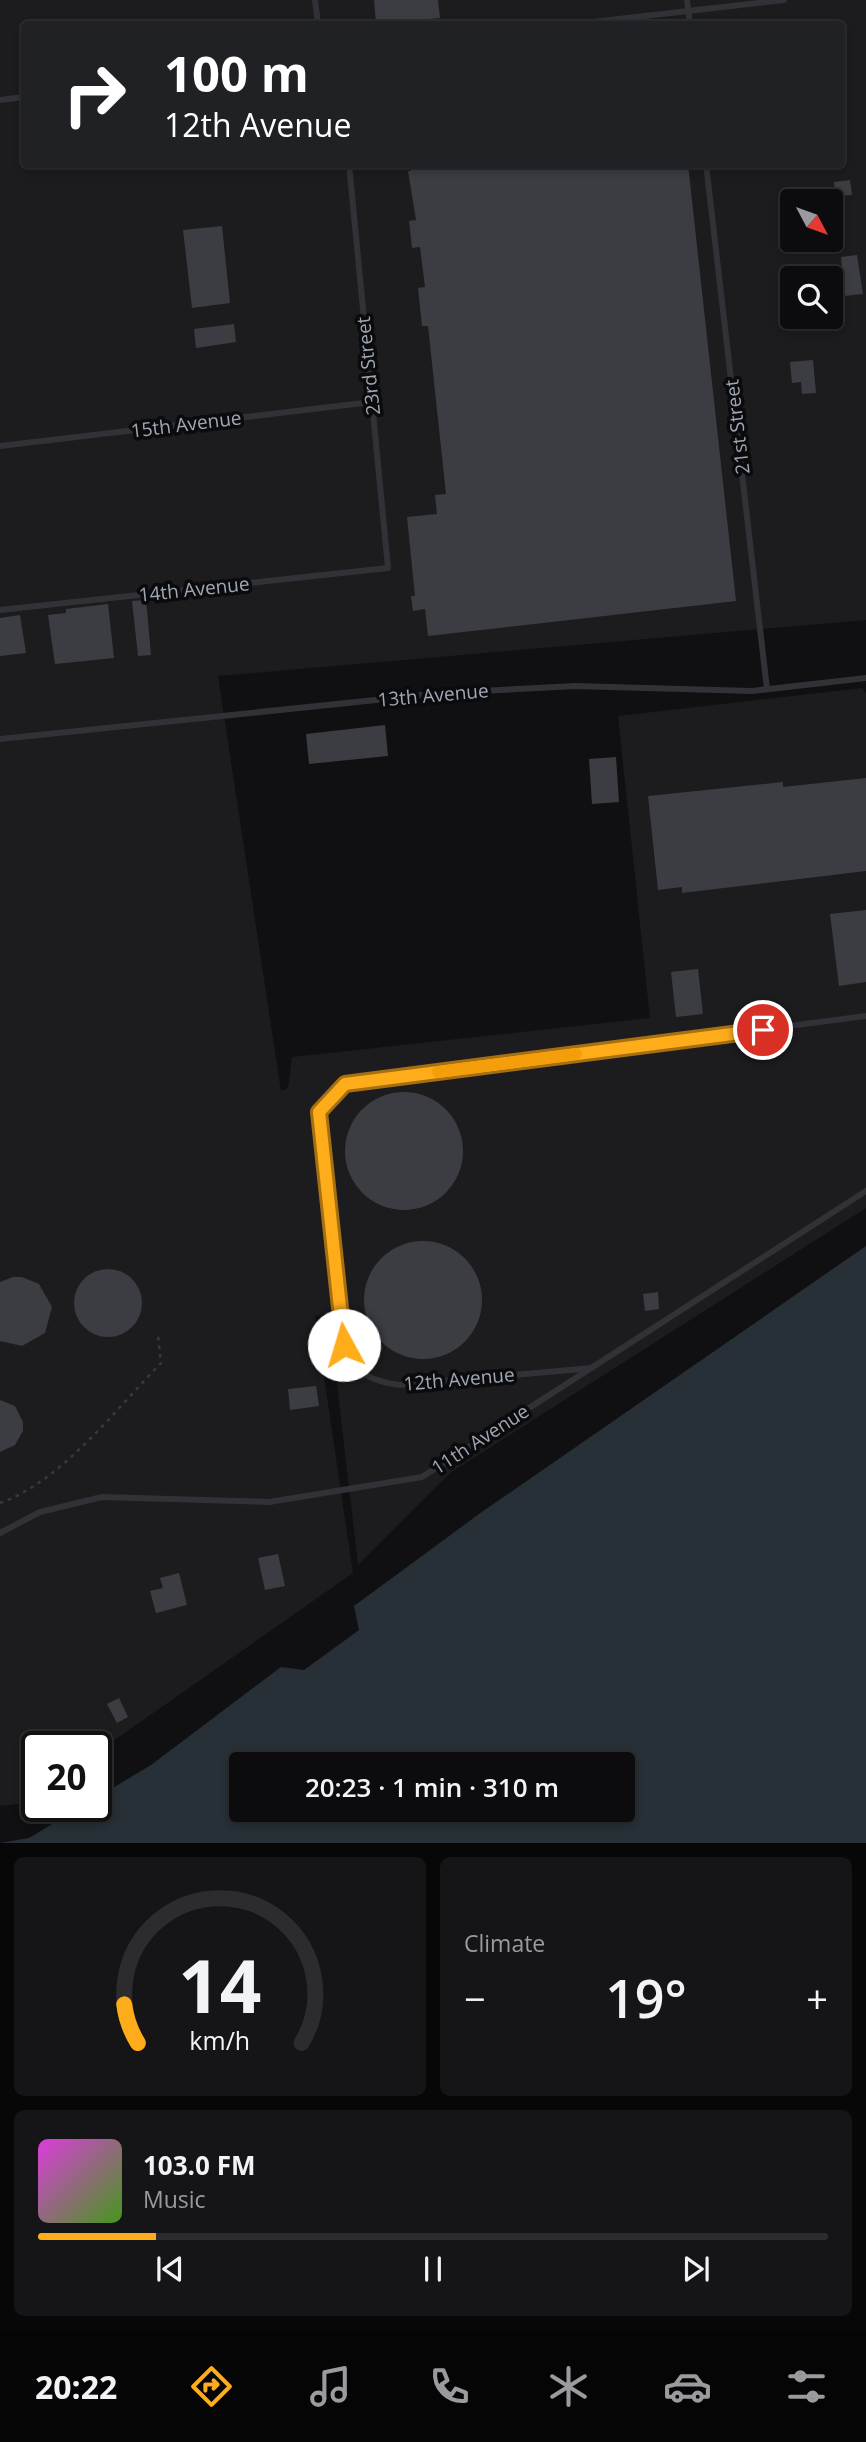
<!DOCTYPE html>
<html lang="en">
<head>
<meta charset="utf-8">
<style>
	body { margin:0; font-family:"Open Sans",sans-serif; background:#151517; color:#f1f3f6; height:100vh; display:flex; flex-direction:column; font-size:26px; white-space:nowrap }
	* { box-sizing:border-box; margin:0 }
	p { font-size:23px; color:#9a9b9e }
	.icon { flex:none; width:38px; height:38px; fill:none; stroke:currentColor; stroke-width:2; stroke-linecap:round; stroke-linejoin:round }
	.map { position:relative; height:1843px; overflow:hidden }
	.drawer { display:flex; flex-direction:column; gap:14px; padding:14px; background:#070708; flex:1 }
	.drawer>* { flex:none }
	.hud { position:absolute; left:21px; top:21px; width:824px; height:147px; border-radius:7px; box-shadow:0 4px 10px #0003,0 0 0 2px #2c2c2e; background:#202124; color:#fff; overflow:hidden }
	.needle { width:46px; rotate:131deg }
	.controls { position:absolute; left:780px; top:189px; display:grid; gap:14px }
	.controls a { display:grid; place-items:center; width:63px; height:63px; border-radius:7px; background:#0c0c0e; box-shadow:0 4px 10px #0003,0 0 0 2px #2c2c2e; font-size:35px }
	.speed { position:absolute; left:21px; top:1731px; display:flex; gap:14px; font-size:35px; font-weight:700; text-align:center }
	.speed>* { display:grid; place-content:center; width:91px; height:91px; border-radius:50%; background:#0c0c0e; box-shadow:0 4px 10px #0003,0 0 0 2px #2c2c2e; line-height:1 }
	.speed .limit { border:4px solid #111; border-radius:10px; background:#fff; color:#111 }
	.pin { position:absolute; display:grid; place-items:center; width:60px; height:60px; color:#fff; margin:-30px; border:4px solid #fff; border-radius:50%; box-shadow:0 2px 7px #0007 }
	.me { position:absolute; width:77px; margin:-38px; rotate:354deg; stroke-linejoin:round; filter:drop-shadow(0 0 5px #0008) }
	.turn { display:flex; align-items:center; gap:24px; height:147px; padding:0 28px; font-size:32px }
	.turn .icon { width:91px; height:91px; stroke-width:2.5 }
	.turn b { display:block; font-size:49px; line-height:60px }
	.big { font-size:52px; font-weight:600; line-height:1.1 }
	.drawer .tile { flex:1; display:flex; flex-direction:column; justify-content:center; gap:10px; min-width:0; padding:0 24px; border-radius:10px; background:#151517 }
	.drawer .dial { align-items:center; gap:0 }
	.dial svg { height:182px; overflow:visible; fill:none; stroke:#2c2c2e; stroke-width:7; stroke-linecap:round; text-anchor:middle }
	.dial text { fill:#f1f3f6; stroke:none }
	.song { display:flex; align-items:center; gap:21px }
	.cover { width:84px; height:84px; border-radius:10px; background:linear-gradient(135deg,hsl(300 70% 55%),hsl(100 70% 35%)) }
	.played { height:7px; border-radius:4px; background:linear-gradient(90deg,#ffac1b 15%,#2c2c2e 15%) }
	.keys { display:flex; justify-content:space-around; direction:ltr }
	.heat { display:flex; justify-content:space-between; align-items:center; font-size:38px; direction:ltr }
	.drawer .tiles { flex:1; display:grid; gap:14px; grid-template-columns:1fr 1fr }
	.tile:last-child { grid-column:span 2 }
	.trip { position:absolute; left:229px; top:1752px; width:406px; height:70px; border-radius:7px; background:#0c0c0e; box-shadow:0 4px 10px #0003,0 0 0 2px #2c2c2e; font-weight:600; line-height:70px; text-align:center }
	.tabs { display:flex; height:112px; justify-content:space-around; align-items:center; background:#050506; color:#9a9b9e }
	.tabs .icon { width:49px; height:49px }
	.tabs .active { color:#ffac1b }
	.tabs b { font-size:32px; color:#f1f3f6 }
	.map>svg:first-child { display:block }
</style>
</head>
<body>
<div class="map">
<svg width="866" height="1844" viewBox="0 0 866 1844">
	<rect width="100%" height="100%" fill="#101012"/>
	<path fill="#1c1c1f" fill-rule="evenodd" d="M 0,0 L 866,0 L 866,620 L 218,676 L 281,1091 L 288,1088 L 292,1057 L 650,1018 L 618,716 L 862,688 L 866,693 L 866,1208 L 450,1473 L 358,1565 L 329,1315 L 315,1316 L 353,1573 L 96,1753 L 96,1746 L 37,1746 L 37,1794 L 25,1803 L 0,1806 ZM 24,24 L 842,24 L 842,164 L 24,164 ZM 793,201 L 831,201 L 831,240 L 793,240 ZM 793,278 L 831,278 L 831,317 L 793,317 Z"/>
	<path fill="#263036" fill-rule="evenodd" d="M 866,1246 L 866,1843 L 0,1843 L 29,1838 L 82,1806 L 96,1806 L 96,1798 L 151,1765 L 281,1667 L 304,1670 L 359,1630 L 354,1606 L 479,1514 ZM 242,1764 L 623,1764 L 623,1810 L 242,1810 Z"/>
	<g fill="#3c3d42">
		<path d="M 374,0 L 438,0 L 440,18 L 376,24 Z"/>
		<path d="M 410,164 L 688,164 L 736,601 L 428,636 L 425,609 L 413,611 L 411,596 L 415,596 L 407,517 L 437,514 L 435,495 L 446,494 L 428,326 L 422,326 L 418,288 L 425,287 L 420,247 L 412,248 L 409,221 L 416,220 L 408,171 L 411,171 Z"/>
		<path d="M 850,180 L 852,195 L 835,196 L 834,182 Z"/>
		<path d="M 222,226 L 230,303 L 192,308 L 183,230 Z"/>
		<path d="M 857,255 L 863,294 L 844,296 L 841,257 Z"/>
		<path d="M 234,324 L 236,342 L 196,348 L 194,329 Z"/>
		<path d="M 813,360 L 816,393 L 802,394 L 801,382 L 792,383 L 790,362 Z"/>
		<path d="M 146,600 L 151,655 L 138,656 L 132,601 Z"/>
		<path d="M 108,604 L 114,658 L 55,664 L 48,615 L 66,613 L 66,609 Z"/>
		<path d="M 20,615 L 26,653 L 0,656 L 0,618 Z"/>
		<path d="M 385,725 L 388,756 L 309,764 L 306,734 Z"/>
		<path d="M 616,757 L 619,802 L 592,804 L 589,759 Z"/>
		<path d="M 866,778 L 866,871 L 682,893 L 682,887 L 658,890 L 648,796 L 783,782 L 783,787 Z"/>
		<path d="M 866,910 L 866,982 L 839,986 L 830,914 Z"/>
		<path d="M 698,969 L 703,1014 L 676,1017 L 671,972 Z"/>
		<circle cx="404" cy="1151" r="59"/>
		<circle cx="423" cy="1300" r="59"/>
		<circle cx="108" cy="1303" r="34"/>
		<path d="M 13,1277 L 22,1277 L 39,1284 L 52,1307 L 45,1333 L 22,1346 L 0,1341 L 0,1282 Z"/>
		<path d="M 658,1292 L 659,1309 L 645,1311 L 643,1294 Z"/>
		<path d="M 316,1386 L 319,1406 L 290,1410 L 288,1389 Z"/>
		<path d="M 0,1400 L 15,1406 L 23,1422 L 23,1431 L 15,1445 L 0,1452 Z"/>
		<path d="M 278,1554 L 285,1586 L 265,1590 L 258,1558 Z"/>
		<path d="M 179,1573 L 187,1605 L 156,1613 L 150,1591 L 163,1588 L 160,1578 Z"/>
		<path d="M 119,1698 L 128,1717 L 117,1723 L 107,1704 Z"/>
	</g>
	<g fill="none" stroke-linecap="round" stroke-linejoin="round">
		<path stroke="#37393e" stroke-width="2.5" stroke-dasharray="3.5 5" stroke-linecap="butt" d="M 0,1503 C 61,1482 116,1409 161,1363 L 158,1336"/>
		<g stroke="#313237" stroke-width="6">
			<path d="M 315,0 L 318,24"/>
			<path d="M 687,0 L 690,24"/>
			<path d="M 575,24 L 784,0"/>
			<path d="M 0,100 L 24,97"/>
			<path d="M 706,164 L 767,689"/>
			<path d="M 0,446 L 372,402"/>
			<path d="M 0,610 L 388,568 L 349,164"/>
			<path d="M 0,739 L 443,693 L 575,686 L 752,691 L 866,678"/>
			<path d="M 592,1368 L 399,1385 C 367,1380 357,1374 344,1344 L 319,1112 L 345,1084 L 866,1016"/>
			<path d="M 0,1533 L 40,1512 L 102,1497 L 269,1502 L 422,1477 L 866,1191"/>
		</g>
	</g>
	<g fill="none" stroke-linecap="round" stroke-linejoin="round">
		<g stroke="#a67012" stroke-width="18">
			<path id="route" d="M 344,1345 L 319,1112 L 345,1084 L 763,1030"/>
		</g>
		<use href="#route" stroke="#ffac1b" stroke-width="12"/>
		<path stroke="#f59e0b" stroke-width="12" d="M 438,1072 L 576,1054"/>
	</g>
	<g text-anchor="middle" stroke-width="7" stroke-linejoin="round" paint-order="stroke">
		<g font-size="19" fill="#a0a7b4" stroke="#0b0b0d">
			<text transform="translate(368 366) rotate(-96)" y="7">23rd Street</text>
			<text transform="translate(186 424) rotate(-7)" y="7">15th Avenue</text>
			<text transform="translate(737 427) rotate(-97)" y="7">21st Street</text>
			<text transform="translate(194 589) rotate(-6)" y="7">14th Avenue</text>
			<text transform="translate(433 695) rotate(-5)" y="7">13th Avenue</text>
			<text transform="translate(459 1379) rotate(-5)" y="7">12th Avenue</text>
			<text transform="translate(480 1439) rotate(-33)" y="7">11th Avenue</text>
		</g>
	</g>
</svg>
<div class="controls">
<a><svg class="needle" viewBox="-14 -14 28 28"><path d="M0-13l5 13h-10z" fill="#e53935"/><path d="M0 13l5-13h-10z" fill="#9a9b9e"/></svg></a>
<a><svg class="icon" aria-label="search" viewBox="0 0 24 24"><circle cx="10" cy="10" r="6"/><path d="M15 15l6 6"/></svg></a>
</div>
<div class="speed"><div class="limit">20</div></div>
<div class="pin" style="left:763px;top:1030px;background:#d93025"><svg class="icon" aria-label="arrive" viewBox="0 0 24 24"><path d="M6 21V4h12l-3 4 3 4H6"/></svg></div>
<svg class="me" style="left:344px;top:1345px" viewBox="-20 -20 40 40"><circle r="19" fill="#fff"/><path d="M0-13L10 11 0 6-10 11z" fill="#ffac1b"/></svg>
<div class="trip">20:23 · 1 min · 310 m</div>
<div class="hud">
<div class="turn"><svg class="icon" aria-label="right" viewBox="0 0 24 24"><path d="M7 20v-9h11M14 6l5 5-5 5"/></svg><div><b>100 m</b>12th Avenue</div></div>
</div>
</div>
<section class="drawer">
<div class="tiles">
<div class="tile dial"><svg viewBox="0 0 100 80">
<path d="M14 69A42 42 0 1 1 86 69"/>
<path d="M14 69A42 42 0 0 1 8 52" stroke="#ffac1b"/>
<text x="50" y="56" font-size="32" font-weight="700">14</text>
<text x="50" y="72" font-size="11">km/h</text>
</svg></div>
<div class="tile"><p>Climate</p>
<div class="heat"><a>−</a><b class="big">19°</b><a>+</a></div>
</div>
<div class="tile">
<div class="song"><i class="cover"></i><div><b>103.0 FM</b><p>Music</p></div></div>
<div class="played"></div>
<div class="keys"><svg class="icon" aria-label="previous" viewBox="0 0 24 24"><path d="M18 5L8 12l10 7zM5 5v14"/></svg><svg class="icon" aria-label="pause" viewBox="0 0 24 24"><path d="M8 5v14M16 5v14"/></svg><svg class="icon" aria-label="next" viewBox="0 0 24 24"><path d="M6 5l10 7-10 7zM19 5v14"/></svg></div>
</div>
</div>
</section>
<nav class="tabs">
<b>20:22</b>
<svg class="icon active" aria-label="directions" viewBox="0 0 24 24"><path d="M12 3l9 9-9 9-9-9zM9 14v-3h6M13 9l2 2-2 2"/></svg>
<svg class="icon" aria-label="music" viewBox="0 0 24 24"><path d="M9 18V5l10-2v13"/><circle cx="6" cy="18" r="3"/><circle cx="16" cy="16" r="3"/></svg>
<svg class="icon" aria-label="phone" viewBox="0 0 24 24"><path d="M5 4h4l2 5-3 2q2 4 5 5l2-3 5 2v4C11 20 4 13 5 4z"/></svg>
<svg class="icon" aria-label="climate" viewBox="0 0 24 24"><path d="M12 3v18M4 7l16 10M4 17L20 7"/></svg>
<svg class="icon" aria-label="car" viewBox="0 0 24 24"><path d="M5 17H2v-5l4-1 3-4h7l3 4 3 1v5h-3M9 17h6M6 11h13"/><circle cx="7" cy="17" r="2"/><circle cx="17" cy="17" r="2"/></svg>
<svg class="icon" aria-label="filters" viewBox="0 0 24 24"><path d="M4 7h16M4 17h16"/><circle cx="9" cy="7" r="2"/><circle cx="15" cy="17" r="2"/></svg>
</nav>
</body>
</html>
